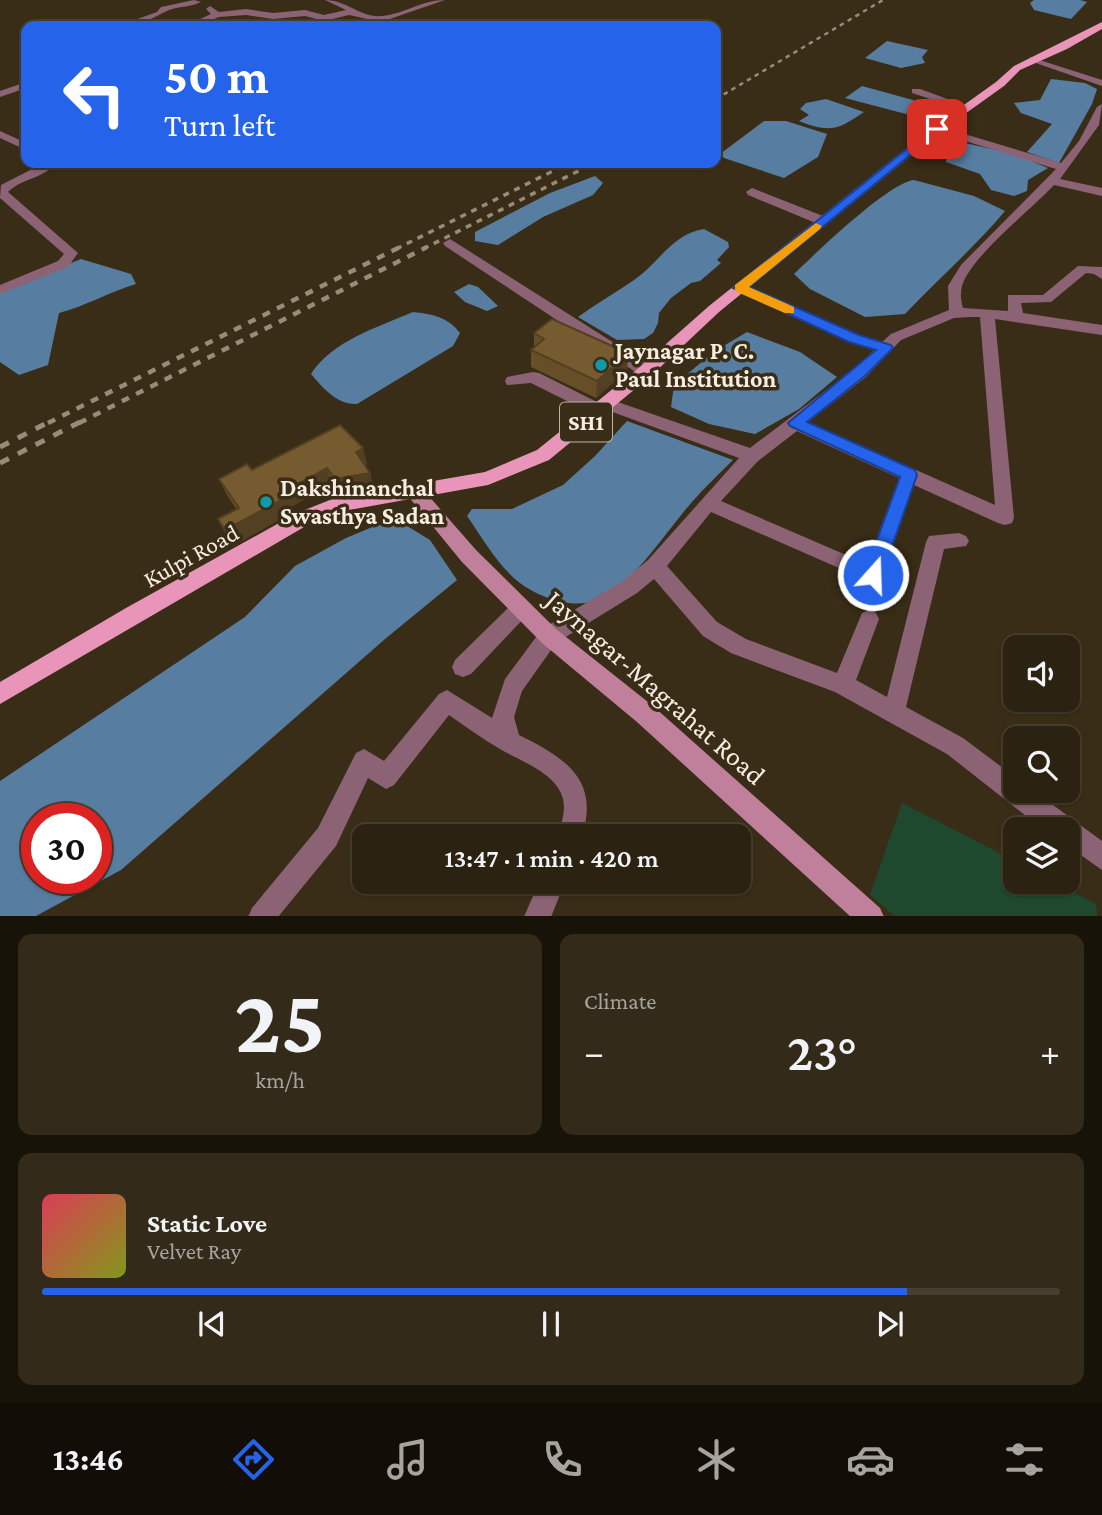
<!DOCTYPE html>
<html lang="en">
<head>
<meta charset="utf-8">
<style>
	body { margin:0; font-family:"Crimson Pro",serif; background:#342a1a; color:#f1f3f6; height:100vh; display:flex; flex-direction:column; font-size:26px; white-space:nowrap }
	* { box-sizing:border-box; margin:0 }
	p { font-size:23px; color:#a6a49f }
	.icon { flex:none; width:38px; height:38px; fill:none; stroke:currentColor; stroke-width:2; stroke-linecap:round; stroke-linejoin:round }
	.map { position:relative; height:916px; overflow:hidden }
	.details { display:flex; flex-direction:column; gap:18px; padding:18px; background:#181309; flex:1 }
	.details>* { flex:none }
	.top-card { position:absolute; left:21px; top:21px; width:700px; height:147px; border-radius:14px; box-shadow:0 2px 5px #0004,0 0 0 2px #483f31; background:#2563eb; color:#fff; overflow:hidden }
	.buttons { position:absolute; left:1003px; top:635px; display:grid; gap:14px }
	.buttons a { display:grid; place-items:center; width:77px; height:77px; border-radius:14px; background:#2c2211; box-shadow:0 2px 5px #0004,0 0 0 2px #483f31; font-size:35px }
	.speed { position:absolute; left:21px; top:803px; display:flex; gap:14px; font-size:35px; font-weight:700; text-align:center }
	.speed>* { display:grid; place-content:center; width:91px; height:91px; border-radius:50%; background:#2c2211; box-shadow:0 2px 5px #0004,0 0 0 2px #483f31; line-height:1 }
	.speed .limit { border:10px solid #d22; background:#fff; color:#111 }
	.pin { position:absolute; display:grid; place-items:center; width:60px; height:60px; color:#fff; margin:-30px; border-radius:14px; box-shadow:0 4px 10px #0006 }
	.me { position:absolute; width:77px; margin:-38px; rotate:20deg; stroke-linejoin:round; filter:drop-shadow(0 0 5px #0008) }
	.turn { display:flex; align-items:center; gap:24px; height:147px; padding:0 28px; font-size:32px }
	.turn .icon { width:91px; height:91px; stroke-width:2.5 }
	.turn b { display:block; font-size:49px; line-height:60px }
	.big { font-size:52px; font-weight:600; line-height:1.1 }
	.details .tile { flex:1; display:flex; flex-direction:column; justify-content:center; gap:10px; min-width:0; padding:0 24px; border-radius:14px; background:#342a1a }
	.details .dial { align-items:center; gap:0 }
	.dial b { font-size:91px; line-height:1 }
	.song { display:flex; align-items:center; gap:21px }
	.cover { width:84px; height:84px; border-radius:10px; background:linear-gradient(135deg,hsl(350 70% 55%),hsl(70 70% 35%)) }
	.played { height:7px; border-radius:4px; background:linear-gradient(90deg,#2563eb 85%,#483f31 85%) }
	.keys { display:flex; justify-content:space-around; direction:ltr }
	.heat { display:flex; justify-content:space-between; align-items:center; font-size:38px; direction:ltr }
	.details .tiles { flex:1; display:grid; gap:18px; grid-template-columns:1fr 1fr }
	.tile:last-child { grid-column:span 2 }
	.trip { position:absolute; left:352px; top:824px; width:399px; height:70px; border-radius:14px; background:#2c2211; box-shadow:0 2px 5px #0004,0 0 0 2px #483f31; font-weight:600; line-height:70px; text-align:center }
	.tab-bar { display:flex; height:112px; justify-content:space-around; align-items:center; background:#120e07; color:#a6a49f }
	.tab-bar .icon { width:49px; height:49px }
	.tab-bar .current { color:#2563eb }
	.tab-bar b { font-size:32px; color:#f1f3f6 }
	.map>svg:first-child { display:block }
</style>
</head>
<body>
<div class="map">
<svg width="1102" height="917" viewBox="0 0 1102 917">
	<rect width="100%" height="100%" fill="#3a2d17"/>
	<path fill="#1e492f" d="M 902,803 L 1015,861 L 1015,882 L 1054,882 L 1096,904 L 1097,916 L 895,916 L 870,895 Z"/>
	<g fill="#577ea1" fill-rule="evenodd">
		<path d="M 1034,0 L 1080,0 L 1087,2 L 1071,19 L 1034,10 L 1030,3 Z"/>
		<path d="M 887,41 L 928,50 L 922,57 L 925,63 L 901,68 L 865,58 Z"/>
		<path d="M 1051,79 L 1085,83 L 1097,89 L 1092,104 L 1059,163 L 1027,152 L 1052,124 L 1021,113 L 1014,103 L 1040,100 Z"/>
		<path d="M 862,86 L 913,100 L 920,105 L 906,114 L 845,98 Z"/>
		<path d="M 826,99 L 864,112 C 838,130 830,133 799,121 L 809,115 L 800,109 L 806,103 Z"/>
		<path d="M 764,121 L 786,121 L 827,134 L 818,157 L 784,178 L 724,158 L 720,154 Z"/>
		<path d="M 947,139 L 1014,154 L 1048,168 L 1028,180 L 1027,191 L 1014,196 L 991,190 L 980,174 L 946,162 L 947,155 L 936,144 Z"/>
		<path d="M 595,176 L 603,183 L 593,195 L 543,217 L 498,245 L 475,241 L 475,232 L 550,193 Z"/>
		<path d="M 914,180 L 974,196 L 1005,211 C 974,248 938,279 905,314 L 865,317 L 810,289 L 794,274 C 816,253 888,183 914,180 Z"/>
		<path d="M 704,229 L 728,242 L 729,247 L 717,260 L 721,263 L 700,281 L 691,283 L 671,298 L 659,313 L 658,323 L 653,333 L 644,339 L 617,340 L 578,317 C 596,304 615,293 634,280 C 660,262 672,234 704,229 Z"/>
		<path d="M 81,259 L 131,274 L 136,284 C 109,292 86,306 59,313 L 48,365 L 19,375 L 0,362 L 0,292 Z"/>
		<path d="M 469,284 L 478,287 L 498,306 L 487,311 L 465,302 L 454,292 Z"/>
		<path d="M 413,312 C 432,314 448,317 460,333 L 453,346 L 357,404 C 337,405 323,388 311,374 C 332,341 378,327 413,312 Z"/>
		<path d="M 747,332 L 800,352 L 837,377 L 799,409 L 755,434 L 709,424 L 671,407 L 674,385 L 715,351 Z"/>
		<path d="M 627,421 L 733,460 C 719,474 705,487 692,502 C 665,532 634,585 596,600 C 572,610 539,597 520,583 C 498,566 483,539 467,516 L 472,509 L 512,509 L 563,485 L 595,456 Z"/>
		<path d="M 394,518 L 430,540 L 457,580 L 385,639 L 121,870 L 36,916 L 0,916 L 0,781 L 245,617 L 295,566 L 346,538 ZM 37,819 L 96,819 L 96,878 L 37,878 Z"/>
	</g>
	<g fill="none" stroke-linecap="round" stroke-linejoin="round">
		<g fill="#8c6375" fill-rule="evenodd">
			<path d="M 194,0 L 201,2 C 192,7 180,6 169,10 C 152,18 139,27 118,26 L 157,12 L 161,7 Z"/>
			<path d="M 325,0 C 346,0 361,18 382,16 C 404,14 422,0 445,0 L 381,22 L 349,15 L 324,21 L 305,16 L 273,19 L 246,15 L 219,17 L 196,26 L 185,26 L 211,14 L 206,9 L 210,6 L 219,12 L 246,9 L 273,13 L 305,10 L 324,15 L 346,10 Z"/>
			<path d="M 1030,57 L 1102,80 L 1102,86 L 1030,61 Z"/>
			<path d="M 26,82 L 26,88 L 0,97 L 0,91 Z"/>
			<path d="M 912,89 L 920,89 L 972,108 L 967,111 L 912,93 Z"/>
			<path d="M 1102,104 L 1099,125 L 1060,179 L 1102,188 L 1102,196 L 1054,185 C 1031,210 971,256 962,286 C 960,294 961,301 963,308 L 1008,311 L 1008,295 L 1043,295 L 1078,266 L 1102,267 L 1102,279 L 1094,274 L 1086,273 L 1051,302 L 1021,303 L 1023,313 L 1102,325 L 1102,335 L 995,319 L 1014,518 L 1012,523 L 1005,525 L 998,523 L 914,485 L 883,575 L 880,581 L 873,583 L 711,512 L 667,566 L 717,622 L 746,639 L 837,673 L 862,613 L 869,610 L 876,613 L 879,619 L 856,680 L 887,697 L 926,542 L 929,536 L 959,533 L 966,536 L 969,541 L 966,546 L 944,549 L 906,707 L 963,738 L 1015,777 L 1015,791 L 1034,791 L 1102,841 L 1102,870 L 1068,846 L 1068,830 L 1044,830 L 947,754 L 835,692 L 731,653 L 703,636 L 654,579 L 637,593 L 556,643 L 522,691 L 514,717 L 519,735 C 565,758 600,779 582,836 L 558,836 C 561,824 566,812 563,799 C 557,773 520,761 500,749 C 483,739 466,727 449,715 L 394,785 L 386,789 L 368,778 L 336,846 L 278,917 L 248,917 L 252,908 L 318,828 L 356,753 L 364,749 L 384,761 L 439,694 L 447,690 L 492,718 L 505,679 L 542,629 L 623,581 L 648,560 L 739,458 L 607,410 L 599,416 L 593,414 L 531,383 L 507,385 L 505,381 L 507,377 L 533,372 L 539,373 L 599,403 L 606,398 L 612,400 L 750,448 L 854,369 L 874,350 L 849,342 L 735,291 L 735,285 L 745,285 L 859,336 L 882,342 L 891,334 L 949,310 L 948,286 L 961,265 L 1056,169 L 933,131 L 933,127 L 941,127 L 1061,163 L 1079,141 L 1097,107 ZM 969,317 L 980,317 L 995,505 L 808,422 L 866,377 L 901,340 L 954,318 ZM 797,431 L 899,478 L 867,564 L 721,501 L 758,461 Z"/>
			<path d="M 0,131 L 26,143 L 26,150 L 0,138 Z"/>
			<path d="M 44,163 L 56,163 C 43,179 22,178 8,192 L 78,253 L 68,267 L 0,294 L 0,285 L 58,261 L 64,254 L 0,198 L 1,185 Z"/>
			<path d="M 752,188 L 828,218 L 829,221 L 823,225 L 818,224 L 748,195 L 746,192 Z"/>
			<path d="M 450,239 L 652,367 L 654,371 L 652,375 L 640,375 L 445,246 L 443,243 Z"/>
			<path d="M 521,599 L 528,602 L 531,608 L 528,614 L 471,674 L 463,677 L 455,674 L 452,667 L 455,660 L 514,602 Z"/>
			<path d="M 539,882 L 565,882 L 551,917 L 524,917 Z"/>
		</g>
		<path fill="#c0809c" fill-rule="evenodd" d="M 414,484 L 420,486 L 476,550 L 556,629 L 653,706 L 880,908 L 884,917 L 851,917 L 637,722 L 542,643 L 462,562 L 408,496 L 405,491 L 408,486 Z"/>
		<path fill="#e995ba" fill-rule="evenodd" d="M 1102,22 L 1102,29 L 1067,49 L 1020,70 L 1004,86 L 941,131 L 719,312 L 652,375 L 549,460 L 488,485 L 338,512 L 311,523 L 0,704 L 0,682 L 126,608 L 297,513 L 335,498 L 485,472 L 537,450 L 640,367 L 709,306 L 933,127 L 996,82 L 1014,66 Z"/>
		<path stroke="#978c7a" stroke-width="2.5" stroke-dasharray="4.5 4.5" stroke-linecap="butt" d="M 716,99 L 883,0"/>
		<g stroke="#978c7a" stroke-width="3.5" stroke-dasharray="6 6" stroke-linecap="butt">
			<path d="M 396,249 L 569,163"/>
			<path d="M 423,249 L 594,163"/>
		</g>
		<g stroke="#978c7a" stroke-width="4.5" stroke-dasharray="8 8" stroke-linecap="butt">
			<path d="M 48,423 L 400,247"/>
			<path d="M 79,423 L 427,247"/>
		</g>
		<g stroke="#978c7a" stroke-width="5" stroke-dasharray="10 10" stroke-linecap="butt">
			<path d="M 0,447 L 51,421"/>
			<path d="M 0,463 L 82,421"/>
		</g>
	</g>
	<g fill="#664e29">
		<path d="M 534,333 L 628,353 L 627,370 L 596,398 L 531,367 L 531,350 L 534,347 Z"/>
		<path d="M 367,464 L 365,465 L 374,488 L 340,494 L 332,484 L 287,509 L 289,514 L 233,546 L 226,535 L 218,519 L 237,510 L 227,495 L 219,479 L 252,470 Z"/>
	</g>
	<g fill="#534022">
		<path d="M 628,353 L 627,370 L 596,398 L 597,381 Z"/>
		<path d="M 363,448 L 367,464 L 360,468 L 356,452 Z"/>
		<path d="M 327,468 L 332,484 L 287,509 L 289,514 L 233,546 L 225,530 L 280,494 Z"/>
		<path d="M 370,473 L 374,488 L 340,494 L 335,479 Z"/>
	</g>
	<g fill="#775b30" stroke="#534022" stroke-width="2">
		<path d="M 552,319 L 628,353 L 597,381 L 531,350 L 544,339 L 534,333 Z"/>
		<path d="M 340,425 L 363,448 L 356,452 L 370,473 L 335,479 L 327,468 L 280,494 L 283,499 L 225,530 L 218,519 L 239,508 L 219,479 L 247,464 L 252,470 Z"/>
	</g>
	<path fill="#2563eb" stroke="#184099" stroke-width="2" d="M 934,127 L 942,129 L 749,287 L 859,335 L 891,345 L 893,348 L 865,376 L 807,422 L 915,470 L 917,475 L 882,575 L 879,581 L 873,583 L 866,581 L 864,575 L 900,477 L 790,426 L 788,423 L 876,350 L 849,342 L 733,288 Z"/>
	<path fill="#f59e0b" d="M 816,223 L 822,226 L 820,229 L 749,287 L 794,307 L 794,313 L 785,313 L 735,291 L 735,285 Z"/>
	<g fill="#0f9aa8" stroke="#3a2d17" stroke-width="2.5">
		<circle cx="601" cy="365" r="7"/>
		<circle cx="266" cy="502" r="7"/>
	</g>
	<g text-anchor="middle" stroke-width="7" stroke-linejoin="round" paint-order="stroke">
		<rect fill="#3a2d17" stroke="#beb4a4" stroke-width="2" x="560" y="402.5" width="52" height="39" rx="5"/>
		<g font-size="23" font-weight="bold" fill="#f7eee1">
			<text x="586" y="430">SH1</text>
		</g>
		<g font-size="24" font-weight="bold" fill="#f7eee1" stroke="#3a2d17" text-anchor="start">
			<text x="615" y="359">Jaynagar P. C.<tspan x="615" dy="28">Paul Institution</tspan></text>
			<text x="280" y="496">Dakshinanchal<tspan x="280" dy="28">Swasthya Sadan</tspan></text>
		</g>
		<g font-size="24" fill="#f7eee1" stroke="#3a2d17">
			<text transform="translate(191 556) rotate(-29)" y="8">Kulpi Road</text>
		</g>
		<g font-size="28" fill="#f7eee1" stroke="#3a2d17">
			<text transform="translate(656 687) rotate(41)" y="10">Jaynagar-Magrahat Road</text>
		</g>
	</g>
</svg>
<div class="buttons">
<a><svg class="icon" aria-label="sound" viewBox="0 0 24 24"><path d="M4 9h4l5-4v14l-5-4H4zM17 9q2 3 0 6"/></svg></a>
<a><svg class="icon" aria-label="search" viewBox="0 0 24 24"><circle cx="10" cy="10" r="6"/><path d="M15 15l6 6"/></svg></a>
<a><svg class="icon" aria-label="layers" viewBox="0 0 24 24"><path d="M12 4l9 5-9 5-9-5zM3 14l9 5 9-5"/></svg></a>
</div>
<div class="speed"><div class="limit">30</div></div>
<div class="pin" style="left:937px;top:129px;background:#d93025"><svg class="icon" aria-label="arrive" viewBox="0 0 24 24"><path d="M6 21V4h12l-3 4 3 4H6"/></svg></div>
<svg class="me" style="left:873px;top:575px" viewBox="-20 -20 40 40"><circle r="17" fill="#2563eb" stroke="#fff" stroke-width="3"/><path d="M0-11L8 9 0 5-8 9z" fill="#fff"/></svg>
<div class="trip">13:47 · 1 min · 420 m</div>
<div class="top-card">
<div class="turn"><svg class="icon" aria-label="left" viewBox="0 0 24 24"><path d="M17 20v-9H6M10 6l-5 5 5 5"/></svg><div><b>50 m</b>Turn left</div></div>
</div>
</div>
<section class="details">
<div class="tiles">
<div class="tile dial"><b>25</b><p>km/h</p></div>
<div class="tile"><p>Climate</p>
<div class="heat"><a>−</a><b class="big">23°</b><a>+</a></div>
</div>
<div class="tile">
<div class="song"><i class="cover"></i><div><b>Static Love</b><p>Velvet Ray</p></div></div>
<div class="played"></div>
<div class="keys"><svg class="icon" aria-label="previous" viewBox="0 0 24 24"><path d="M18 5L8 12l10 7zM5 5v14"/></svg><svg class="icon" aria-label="pause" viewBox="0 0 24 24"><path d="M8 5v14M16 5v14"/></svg><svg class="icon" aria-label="next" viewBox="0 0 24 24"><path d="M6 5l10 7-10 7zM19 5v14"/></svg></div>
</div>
</div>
</section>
<nav class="tab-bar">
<b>13:46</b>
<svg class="icon current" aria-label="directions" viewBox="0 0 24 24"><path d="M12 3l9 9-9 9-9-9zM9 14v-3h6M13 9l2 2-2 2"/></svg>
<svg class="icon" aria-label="music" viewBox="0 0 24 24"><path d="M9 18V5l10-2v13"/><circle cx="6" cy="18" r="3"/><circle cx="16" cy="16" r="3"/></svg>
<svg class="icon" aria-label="phone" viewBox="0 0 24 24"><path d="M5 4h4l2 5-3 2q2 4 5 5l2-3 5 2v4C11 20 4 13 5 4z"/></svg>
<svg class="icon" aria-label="climate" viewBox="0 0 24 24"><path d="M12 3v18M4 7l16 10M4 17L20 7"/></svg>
<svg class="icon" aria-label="car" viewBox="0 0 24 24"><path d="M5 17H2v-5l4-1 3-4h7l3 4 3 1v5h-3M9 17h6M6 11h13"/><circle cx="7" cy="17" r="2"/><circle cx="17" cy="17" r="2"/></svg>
<svg class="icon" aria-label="filters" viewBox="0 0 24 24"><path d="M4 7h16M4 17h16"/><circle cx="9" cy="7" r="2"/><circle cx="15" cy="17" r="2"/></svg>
</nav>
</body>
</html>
